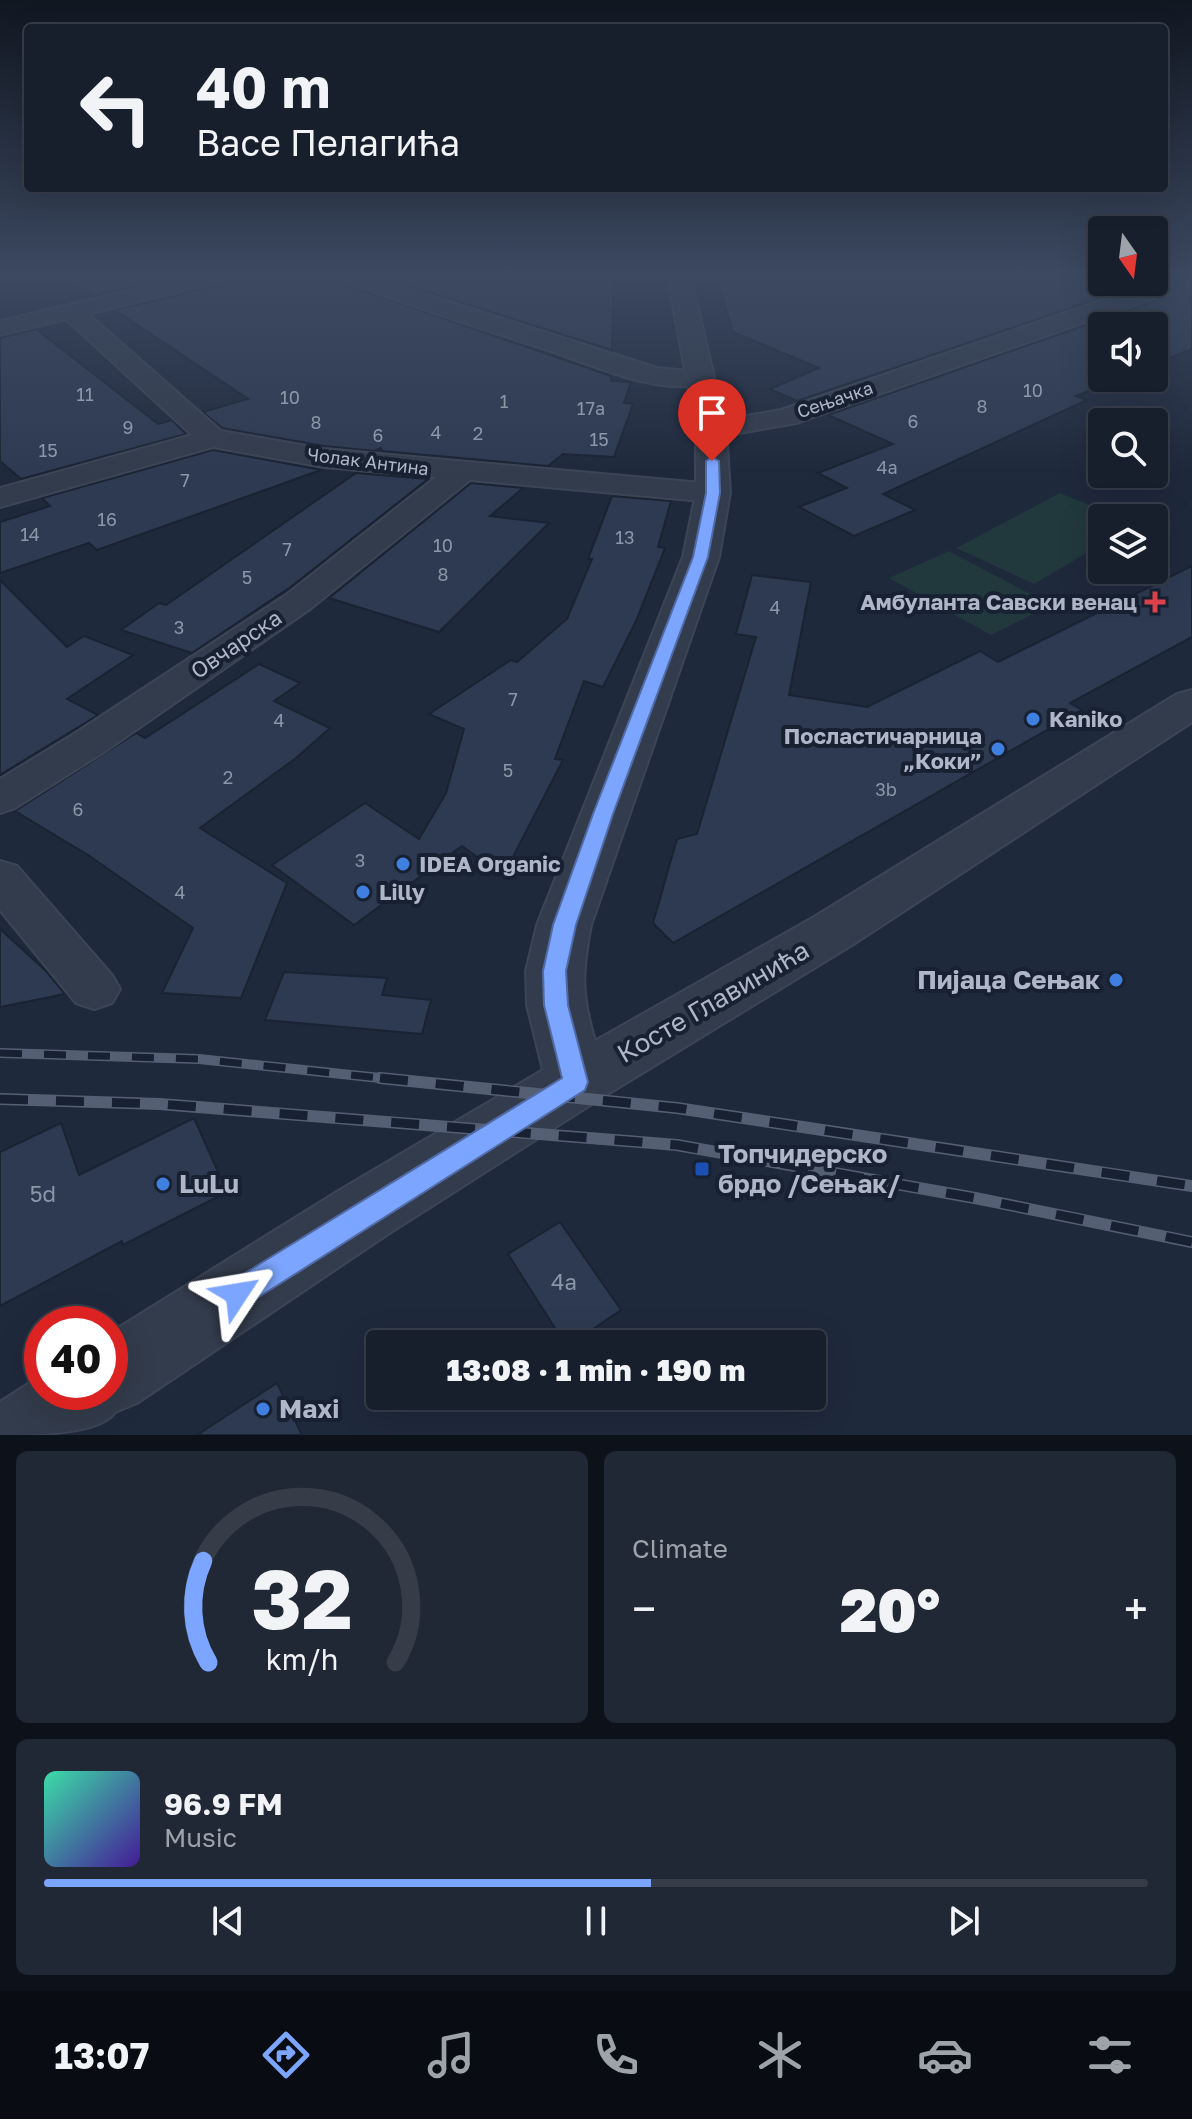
<!DOCTYPE html>
<html lang="en">
<head>
<meta charset="utf-8">
<style>
	body { margin:0; font-family:"Golos Text",sans-serif; background:#202735; color:#f1f3f6; height:100vh; display:flex; flex-direction:column; font-size:30px; white-space:nowrap }
	* { box-sizing:border-box; margin:0 }
	p { font-size:26px; color:#9ea2aa }
	.icon { flex:none; width:44px; height:44px; fill:none; stroke:currentColor; stroke-width:2; stroke-linecap:round; stroke-linejoin:round }
	.map { position:relative; height:1435px; overflow:hidden }
	.side { display:flex; flex-direction:column; gap:16px; padding:16px; background:#0d1119; flex:1 }
	.side>* { flex:none }
	.hud { position:absolute; left:24px; top:24px; width:1144px; height:168px; border-radius:8px; box-shadow:0 8px 32px #0002,0 0 0 2px #363d49; background:#171f2d; color:#f1f3f6; overflow:hidden }
	.needle { width:52px; rotate:166deg }
	.fabs { position:absolute; left:1088px; top:216px; display:grid; gap:16px }
	.fabs a { display:grid; place-items:center; width:80px; height:80px; border-radius:8px; background:#171f2d; box-shadow:0 8px 32px #0002,0 0 0 2px #363d49; font-size:40px }
	.speed { position:absolute; left:24px; top:1306px; display:flex; gap:16px; font-size:40px; font-weight:700; text-align:center }
	.speed>* { display:grid; place-content:center; width:104px; height:104px; border-radius:50%; background:#171f2d; box-shadow:0 8px 32px #0002,0 0 0 2px #363d49; line-height:1 }
	.speed .limit { border:12px solid #d22; background:#fff; color:#111 }
	.pin { position:absolute; display:grid; place-items:center; width:68px; height:68px; color:#fff; margin:-82px -34px; border-radius:50% 50% 50% 0; rotate:-45deg; box-shadow:0 0 8px #0007 }
	.pin .icon { rotate:45deg }
	.me { position:absolute; width:88px; margin:-44px; rotate:57deg; stroke-linejoin:round; filter:drop-shadow(0 0 6px #0008) }
	.turn { display:flex; align-items:center; gap:28px; height:168px; padding:0 40px; font-size:36px }
	.turn .icon { width:104px; height:104px; stroke-width:2.5 }
	.turn b { display:block; font-size:56px; line-height:68px }
	.big { font-size:60px; font-weight:800; line-height:1.1 }
	.side .widget { flex:1; display:flex; flex-direction:column; justify-content:center; gap:12px; min-width:0; padding:0 28px; border-radius:12px; background:#202735 }
	.side .dial { align-items:center; gap:0 }
	.dial svg { height:208px; overflow:visible; fill:none; stroke:#363d49; stroke-width:7; stroke-linecap:round; text-anchor:middle }
	.dial text { fill:#f1f3f6; stroke:none }
	.song { display:flex; align-items:center; gap:24px }
	.cover { width:96px; height:96px; border-radius:12px; background:linear-gradient(135deg,hsl(160 70% 55%),hsl(260 70% 35%)) }
	.played { height:8px; border-radius:4px; background:linear-gradient(90deg,#7ca5ff 55%,#363d49 55%) }
	.keys { display:flex; justify-content:space-around; direction:ltr }
	.heat { display:flex; justify-content:space-between; align-items:center; font-size:44px; direction:ltr }
	.side .tiles { flex:1; display:grid; gap:16px; grid-template-columns:1fr 1fr }
	.widget:last-child { grid-column:span 2 }
	.trip { position:absolute; left:366px; top:1330px; width:460px; height:80px; border-radius:8px; background:#171f2d; box-shadow:0 8px 32px #0002,0 0 0 2px #363d49; font-weight:800; line-height:80px; text-align:center }
	.tabs { display:flex; height:128px; justify-content:space-around; align-items:center; background:#090c12; color:#9ea2aa }
	.tabs .icon { width:56px; height:56px }
	.tabs .current { color:#7ca5ff }
	.tabs b { font-size:36px; color:#f1f3f6 }
	.map>svg:first-child { display:block }
</style>
</head>
<body>
<div class="map">
<svg width="1192" height="1435" viewBox="0 0 1192 1435">
	<rect width="100%" height="100%" fill="#1f293c"/>
	<g fill="#21383d">
		<path d="M 1060,493 L 1121,518 L 1102,518 L 1102,544 L 1034,584 L 956,548 Z"/>
		<path d="M 949,551 L 1051,605 L 991,635 L 889,578 Z"/>
	</g>
	<g fill="#2d3a51" stroke="#1a2333" stroke-width="2">
		<path d="M 59,273 L 193,273 L 94,296 Z"/>
		<path d="M 243,273 L 327,273 L 332,280 L 611,376 L 611,381 L 631,382 L 624,403 L 633,404 L 614,457 L 563,454 L 548,466 L 382,451 L 381,448 L 374,451 L 324,446 L 222,428 L 203,412 L 248,399 L 115,310 L 238,280 Z"/>
		<path d="M 368,273 L 614,273 L 612,350 Z"/>
		<path d="M 715,273 L 1074,273 L 1126,289 L 797,401 L 770,389 L 819,368 L 733,332 Z"/>
		<path d="M 1192,275 L 1192,349 L 1154,364 L 1154,326 L 1102,326 L 1102,378 L 1121,378 L 1076,396 L 1087,400 L 883,494 L 915,510 L 854,536 L 799,507 L 847,488 L 818,473 L 893,444 L 828,415 L 1155,301 Z"/>
		<path d="M 36,329 L 158,424 L 172,420 L 186,434 L 21,479 L 0,461 L 0,338 Z"/>
		<path d="M 213,450 L 321,470 L 97,550 L 89,543 L 0,573 L 0,522 L 50,506 L 42,498 Z"/>
		<path d="M 356,473 L 428,479 L 292,586 L 192,653 L 121,630 L 159,603 L 166,605 Z"/>
		<path d="M 471,483 L 523,488 L 490,516 L 549,523 L 439,632 L 329,598 Z"/>
		<path d="M 612,496 L 671,501 L 658,547 L 665,548 L 636,621 L 603,687 L 584,681 L 555,759 L 563,760 L 503,876 L 462,846 L 354,925 L 272,865 L 365,803 L 419,839 L 446,793 L 464,729 L 429,714 L 511,660 L 517,662 L 567,619 L 592,559 L 588,559 Z"/>
		<path d="M 1192,566 L 1192,637 L 1070,703 L 1082,710 L 673,943 L 653,923 L 677,839 L 697,834 L 756,637 L 736,634 L 752,575 L 811,582 L 789,695 L 867,707 L 980,651 L 998,662 Z"/>
		<path d="M 0,580 L 67,647 L 84,636 L 133,655 L 67,699 L 98,715 L 0,775 Z"/>
		<path d="M 259,664 L 300,683 L 274,701 L 330,728 L 296,758 L 200,828 L 287,883 L 241,998 L 162,993 L 193,928 L 88,855 L 15,811 L 136,733 L 145,738 Z"/>
		<path d="M 0,929 L 46,971 L 65,994 L 0,1007 Z"/>
		<path d="M 284,972 L 387,978 L 382,995 L 431,1000 L 422,1034 L 265,1020 Z"/>
		<path d="M 194,1118 L 227,1192 L 123,1245 L 122,1241 L 0,1306 L 0,1152 L 61,1123 L 79,1175 Z"/>
		<path d="M 560,1222 L 621,1310 L 571,1344 L 565,1344 L 508,1254 Z"/>
		<path d="M 277,1383 L 302,1435 L 197,1435 Z"/>
	</g>
	<g fill="none" stroke-linecap="round" stroke-linejoin="round">
		<g stroke="#3c4555" stroke-width="4">
			<g id="minor">
				<path d="M 205,273 L 240,273 L 237,277 L 88,314 L 221,431 L 324,449 L 713,484 L 724,487 L 728,493 L 724,499 L 713,502 L 470,480 L 310,609 L 104,752 L 15,808 L 0,813 L 0,779 L 74,734 L 286,595 L 436,477 L 324,467 L 213,447 L 0,507 L 0,488 L 192,435 L 66,319 L 0,335 L 0,321 Z"/>
				<path d="M 330,273 L 359,273 L 657,368 L 709,373 L 713,378 L 709,383 C 656,397 592,364 542,348 C 472,326 402,302 333,277 Z"/>
				<path d="M 1165,273 L 1190,273 L 1154,298 L 796,423 L 711,438 L 701,436 L 697,430 L 701,424 L 711,422 L 781,410 L 1138,288 Z"/>
				<path d="M 0,861 L 17,866 L 112,975 L 120,989 L 112,1003 L 94,1009 L 76,1003 L 0,910 Z"/>
			</g>
		</g>
		<g stroke="#3c4555" stroke-width="4">
			<path id="tertiary" d="M 667,273 L 690,273 L 726,430 L 730,493 L 719,557 L 591,925 C 582,973 581,993 595,1041 L 814,917 L 1177,694 L 1192,690 L 1192,722 L 852,945 L 598,1100 L 388,1234 L 137,1403 L 115,1412 C 101,1435 31,1435 0,1435 L 0,1402 L 42,1375 L 42,1392 L 110,1392 L 110,1333 L 340,1190 L 543,1070 L 527,1005 L 526,971 L 537,925 L 683,557 L 696,493 L 696,430 Z"/>
		</g>
		<use href="#minor" fill="#333c4c" fill-rule="evenodd"/>
		<use href="#tertiary" fill="#333c4c" fill-rule="evenodd"/>
		<g stroke="#545f74" stroke-width="10">
			<path id="rail-far1" d="M 0,1053 L 199,1059 L 399,1080"/>
		</g>
		<g stroke="#545f74" stroke-width="12">
			<g id="rail">
				<path d="M 380,1078 L 677,1108 L 1192,1186"/>
				<path d="M 0,1099 L 160,1104 L 677,1145 L 975,1198 L 1192,1242"/>
			</g>
		</g>
		<use href="#rail-far1" stroke="#182131" stroke-width="7" stroke-dasharray="22" stroke-linecap="butt"/>
		<use href="#rail" stroke="#182131" stroke-width="9" stroke-dasharray="28" stroke-linecap="butt"/>
	</g>
	<linearGradient id="sky" x2="0" y2="1"><stop stop-color="#111721"/><stop offset="0.58" stop-color="#3c4961"/><stop offset="1" stop-color="#3c4961" stop-opacity="0"/></linearGradient>
	<rect width="1192" height="474" fill="url(#sky)"/>
	<path fill="#7ca5ff" stroke="#516ba6" stroke-width="2" d="M 712,457 L 719,461 L 720,493 L 708,557 L 613,814 L 576,925 L 566,971 L 568,1005 L 588,1082 L 585,1090 L 248,1304 L 237,1309 L 227,1304 L 222,1294 L 227,1284 L 562,1078 L 544,1005 L 543,971 L 553,925 L 593,814 L 693,557 L 706,493 L 706,461 Z"/>
	<path fill="#e0444e" stroke="#182131" stroke-width="3" d="M1151 590h8v8h8v8h-8v8h-8v-8h-8v-8h8z"/>
	<g fill="#3f7fe0" stroke="#182131" stroke-width="3">
		<circle cx="1033" cy="719" r="8"/>
		<circle cx="998" cy="749" r="8"/>
		<circle cx="403" cy="864" r="8"/>
		<circle cx="363" cy="892" r="8"/>
		<circle cx="1116" cy="980" r="8"/>
		<circle cx="163" cy="1184" r="8"/>
		<circle cx="263" cy="1409" r="8"/>
	</g>
	<rect fill="#1a4fb4" stroke="#182131" stroke-width="3" x="694" y="1161" width="16" height="16" rx="4"/>
	<g text-anchor="middle" stroke-width="8" stroke-linejoin="round" paint-order="stroke">
		<g font-size="18" fill="#8c96a9">
			<text x="1033" y="397">10</text>
			<text x="85" y="401">11</text>
			<text x="290" y="404">10</text>
			<text x="504" y="408">1</text>
			<text x="982" y="413">8</text>
			<text x="591" y="415">17a</text>
			<text x="913" y="428">6</text>
			<text x="316" y="429">8</text>
			<text x="128" y="434">9</text>
			<text x="436" y="439">4</text>
			<text x="478" y="440">2</text>
			<text x="378" y="442">6</text>
			<text x="599" y="446">15</text>
			<text x="48" y="457">15</text>
			<text x="887" y="474">4a</text>
			<text x="185" y="487">7</text>
			<text x="107" y="526">16</text>
			<text x="30" y="541">14</text>
			<text x="625" y="544">13</text>
			<text x="443" y="552">10</text>
			<text x="287" y="556">7</text>
			<text x="443" y="581">8</text>
			<text x="247" y="584">5</text>
			<text x="775" y="614">4</text>
			<text x="179" y="634">3</text>
			<text x="513" y="706">7</text>
			<text x="279" y="727">4</text>
			<text x="508" y="777">5</text>
			<text x="228" y="784">2</text>
			<text x="886" y="796">3b</text>
			<text x="78" y="816">6</text>
			<text x="360" y="867">3</text>
			<text x="180" y="899">4</text>
		</g>
		<g font-size="18" fill="#aeb6c8" stroke="#182131">
			<text transform="translate(835 400) rotate(-19)" y="6">Сењачка</text>
			<text transform="translate(368 462) rotate(7)" y="6">Чолак Антина</text>
		</g>
		<g font-size="22" font-weight="bold" fill="#aeb6c8" stroke="#182131" text-anchor="start">
			<text x="1137" y="610" text-anchor="end">Амбуланта Савски венац</text>
			<text x="1049" y="727">Kaniko</text>
			<text x="982" y="744" text-anchor="end">Посластичарница<tspan x="982" dy="25">„Коки”</tspan></text>
			<text x="419" y="872">IDEA Organic</text>
			<text x="379" y="900">Lilly</text>
		</g>
		<g font-size="22" fill="#aeb6c8" stroke="#182131">
			<text transform="translate(236 644) rotate(-34)" y="8">Овчарска</text>
		</g>
		<g font-size="22" fill="#8c96a9">
			<text x="43" y="1202">5d</text>
			<text x="564" y="1290">4a</text>
		</g>
		<g font-size="26" font-weight="bold" fill="#aeb6c8" stroke="#182131" text-anchor="start">
			<text x="1100" y="989" text-anchor="end">Пијаца Сењак</text>
			<text x="718" y="1163">Топчидерско<tspan x="718" dy="30">брдо /Сењак/</tspan></text>
			<text x="179" y="1193">LuLu</text>
			<text x="279" y="1418">Maxi</text>
		</g>
		<g font-size="26" fill="#aeb6c8" stroke="#182131">
			<text transform="translate(713 1002) rotate(-30)" y="9">Косте Главинића</text>
		</g>
	</g>
</svg>
<div class="fabs">
<a><svg class="needle" viewBox="-14 -14 28 28"><path d="M0-13l5 13h-10z" fill="#e53935"/><path d="M0 13l5-13h-10z" fill="#9ea2aa"/></svg></a>
<a><svg class="icon" aria-label="sound" viewBox="0 0 24 24"><path d="M4 9h4l5-4v14l-5-4H4zM17 9q2 3 0 6"/></svg></a>
<a><svg class="icon" aria-label="search" viewBox="0 0 24 24"><circle cx="10" cy="10" r="6"/><path d="M15 15l6 6"/></svg></a>
<a><svg class="icon" aria-label="layers" viewBox="0 0 24 24"><path d="M12 4l9 5-9 5-9-5zM3 14l9 5 9-5"/></svg></a>
</div>
<div class="speed"><div class="limit">40</div></div>
<div class="pin" style="left:712px;top:461px;background:#d93025"><svg class="icon" aria-label="arrive" viewBox="0 0 24 24"><path d="M6 21V4h12l-3 4 3 4H6"/></svg></div>
<svg class="me" style="left:237px;top:1294px" viewBox="-20 -20 40 40"><path d="M0-17L14 15 0 8-14 15z" fill="#7ca5ff" stroke="#fff" stroke-width="4"/></svg>
<div class="trip">13:08 · 1 min · 190 m</div>
<div class="hud">
<div class="turn"><svg class="icon" aria-label="left" viewBox="0 0 24 24"><path d="M17 20v-9H6M10 6l-5 5 5 5"/></svg><div><b>40 m</b>Васе Пелагића</div></div>
</div>
</div>
<section class="side">
<div class="tiles">
<div class="widget dial"><svg viewBox="0 0 100 80">
<path d="M14 69A42 42 0 1 1 86 69"/>
<path d="M14 69A42 42 0 0 1 12 30" stroke="#7ca5ff"/>
<text x="50" y="56" font-size="32" font-weight="700">32</text>
<text x="50" y="72" font-size="11">km/h</text>
</svg></div>
<div class="widget"><p>Climate</p>
<div class="heat"><a>−</a><b class="big">20°</b><a>+</a></div>
</div>
<div class="widget">
<div class="song"><i class="cover"></i><div><b>96.9 FM</b><p>Music</p></div></div>
<div class="played"></div>
<div class="keys"><svg class="icon" aria-label="previous" viewBox="0 0 24 24"><path d="M18 5L8 12l10 7zM5 5v14"/></svg><svg class="icon" aria-label="pause" viewBox="0 0 24 24"><path d="M8 5v14M16 5v14"/></svg><svg class="icon" aria-label="next" viewBox="0 0 24 24"><path d="M6 5l10 7-10 7zM19 5v14"/></svg></div>
</div>
</div>
</section>
<nav class="tabs">
<b>13:07</b>
<svg class="icon current" aria-label="directions" viewBox="0 0 24 24"><path d="M12 3l9 9-9 9-9-9zM9 14v-3h6M13 9l2 2-2 2"/></svg>
<svg class="icon" aria-label="music" viewBox="0 0 24 24"><path d="M9 18V5l10-2v13"/><circle cx="6" cy="18" r="3"/><circle cx="16" cy="16" r="3"/></svg>
<svg class="icon" aria-label="phone" viewBox="0 0 24 24"><path d="M5 4h4l2 5-3 2q2 4 5 5l2-3 5 2v4C11 20 4 13 5 4z"/></svg>
<svg class="icon" aria-label="climate" viewBox="0 0 24 24"><path d="M12 3v18M4 7l16 10M4 17L20 7"/></svg>
<svg class="icon" aria-label="car" viewBox="0 0 24 24"><path d="M5 17H2v-5l4-1 3-4h7l3 4 3 1v5h-3M9 17h6M6 11h13"/><circle cx="7" cy="17" r="2"/><circle cx="17" cy="17" r="2"/></svg>
<svg class="icon" aria-label="filters" viewBox="0 0 24 24"><path d="M4 7h16M4 17h16"/><circle cx="9" cy="7" r="2"/><circle cx="15" cy="17" r="2"/></svg>
</nav>
</body>
</html>
